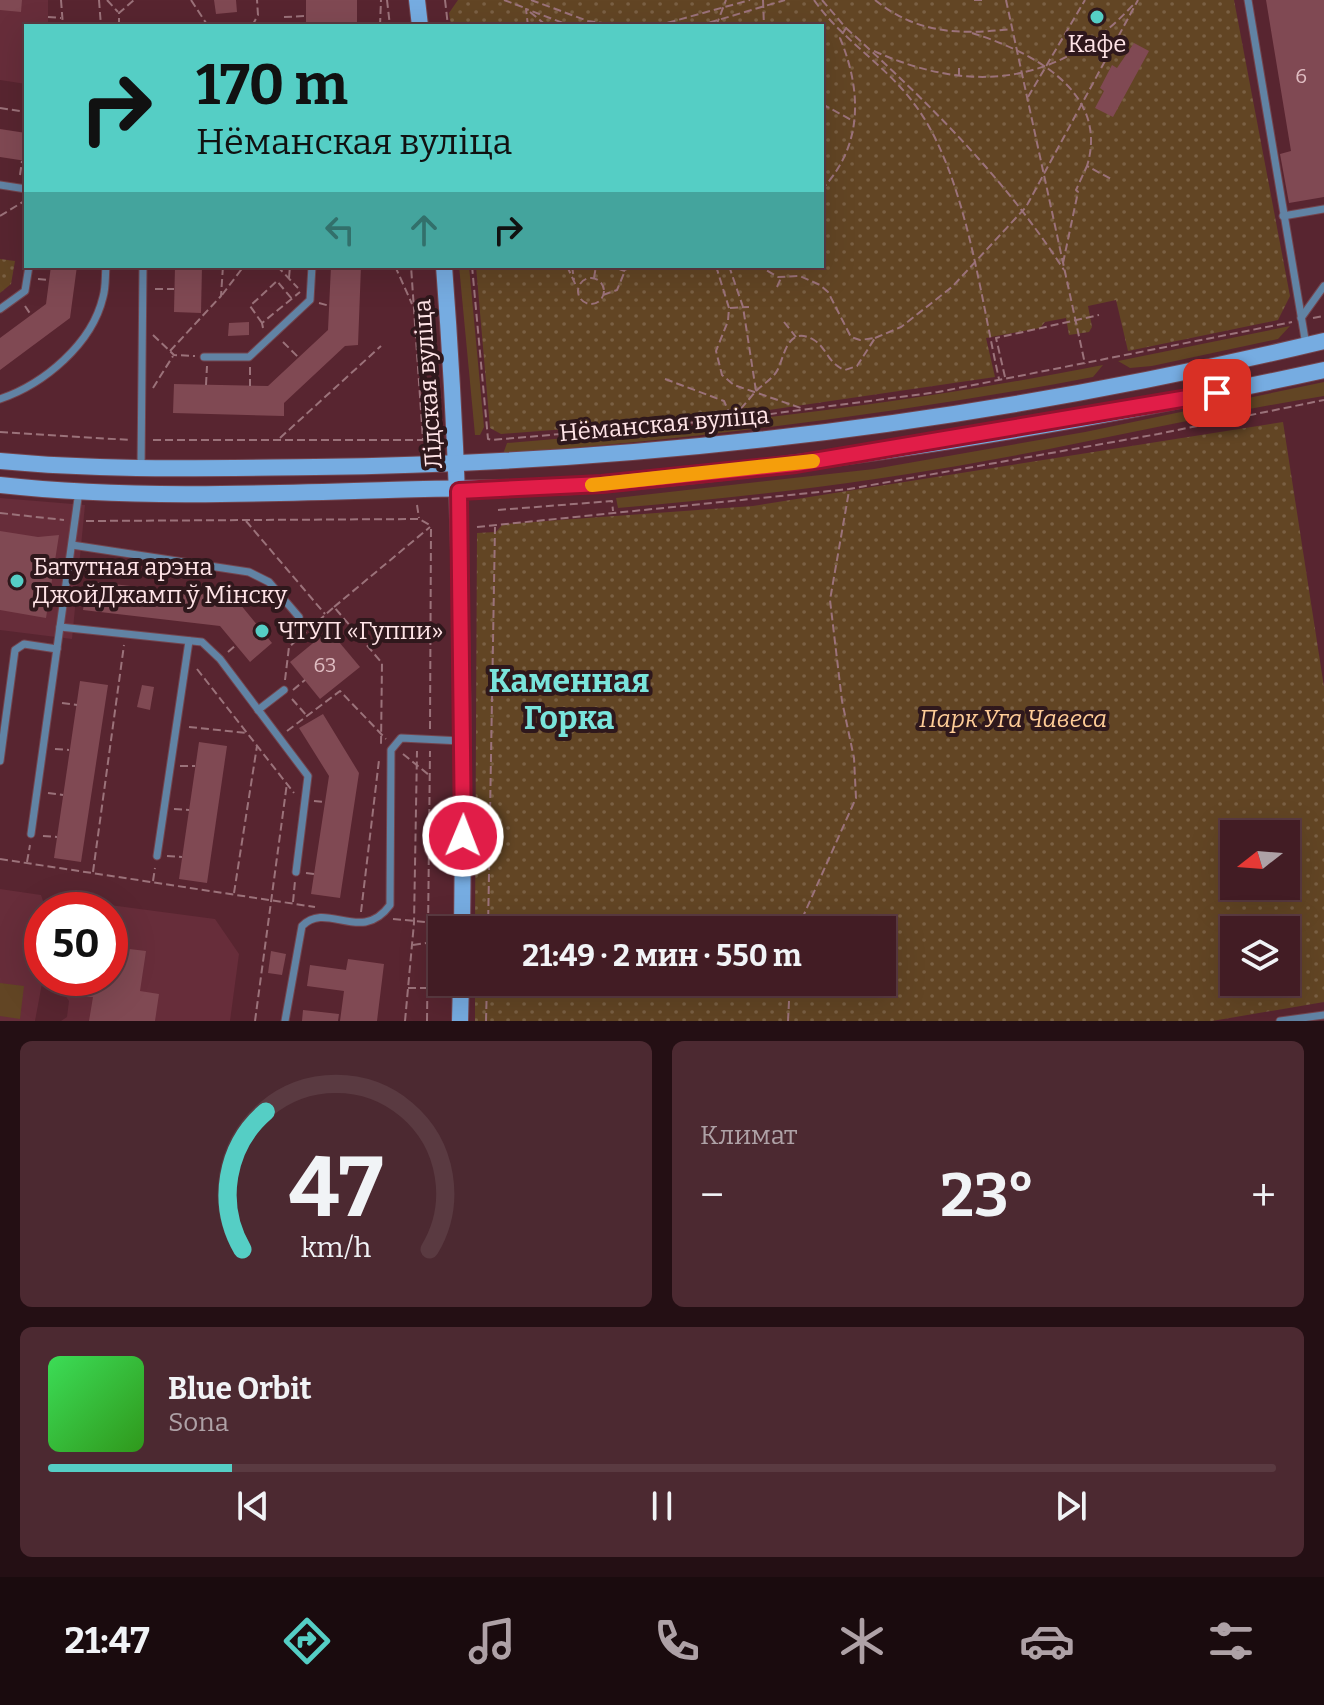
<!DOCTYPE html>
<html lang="ru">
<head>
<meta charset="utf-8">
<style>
	body { margin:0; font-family:Bitter,serif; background:#4c2931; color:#f1f3f6; height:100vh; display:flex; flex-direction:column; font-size:30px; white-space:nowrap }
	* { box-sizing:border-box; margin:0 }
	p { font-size:26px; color:#aea1a6 }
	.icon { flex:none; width:44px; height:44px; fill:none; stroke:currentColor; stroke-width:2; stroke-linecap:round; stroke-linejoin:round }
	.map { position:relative; height:1021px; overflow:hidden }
	.drawer { display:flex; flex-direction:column; gap:20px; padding:20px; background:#240f14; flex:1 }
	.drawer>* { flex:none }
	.guide { position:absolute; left:24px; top:24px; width:800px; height:244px; border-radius:0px; box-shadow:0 8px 32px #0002,0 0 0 2px #5a3a41; background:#55cec5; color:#111; overflow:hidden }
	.needle { width:52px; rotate:253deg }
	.buttons { position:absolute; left:1220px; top:820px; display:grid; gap:16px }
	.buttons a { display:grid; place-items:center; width:80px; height:80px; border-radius:0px; background:#421c24; box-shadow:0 8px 32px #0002,0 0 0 2px #5a3a41; font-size:40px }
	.speed { position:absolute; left:24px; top:892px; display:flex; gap:16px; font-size:40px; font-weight:700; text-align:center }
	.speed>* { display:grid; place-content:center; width:104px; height:104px; border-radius:50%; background:#421c24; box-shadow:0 8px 32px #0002,0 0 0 2px #5a3a41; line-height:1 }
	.speed .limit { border:12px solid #d22; background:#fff; color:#111 }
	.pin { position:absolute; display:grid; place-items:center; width:68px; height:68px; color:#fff; margin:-34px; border-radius:16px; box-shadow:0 4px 12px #0006 }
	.me { position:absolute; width:88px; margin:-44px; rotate:1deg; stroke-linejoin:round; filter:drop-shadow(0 0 6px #0008) }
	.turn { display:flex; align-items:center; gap:28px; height:168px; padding:0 40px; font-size:36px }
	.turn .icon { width:104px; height:104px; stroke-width:2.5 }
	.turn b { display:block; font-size:56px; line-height:68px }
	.lanes { display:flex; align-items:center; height:76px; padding:0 40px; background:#0003; justify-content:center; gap:40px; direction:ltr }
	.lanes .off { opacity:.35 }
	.big { font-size:60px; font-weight:700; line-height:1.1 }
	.drawer .tile { flex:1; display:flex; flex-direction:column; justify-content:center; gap:12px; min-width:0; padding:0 28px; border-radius:12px; background:#4c2931 }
	.drawer .dial { align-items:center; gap:0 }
	.dial svg { height:208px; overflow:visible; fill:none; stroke:#5a3a41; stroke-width:7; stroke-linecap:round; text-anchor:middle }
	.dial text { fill:#f1f3f6; stroke:none }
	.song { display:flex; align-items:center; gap:24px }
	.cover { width:96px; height:96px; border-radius:12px; background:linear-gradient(135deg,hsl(130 70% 55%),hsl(110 70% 35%)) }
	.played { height:8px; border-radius:4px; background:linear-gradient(90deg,#55cec5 15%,#5a3a41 15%) }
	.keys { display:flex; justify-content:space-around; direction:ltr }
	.heat { display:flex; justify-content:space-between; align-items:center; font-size:44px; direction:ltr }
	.drawer .tiles { flex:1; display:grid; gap:20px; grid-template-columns:1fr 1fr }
	.tile:last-child { grid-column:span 2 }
	.trip { position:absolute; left:428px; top:916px; width:468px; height:80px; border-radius:0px; background:#421c24; box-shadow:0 8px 32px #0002,0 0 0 2px #5a3a41; font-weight:700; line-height:80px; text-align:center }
	.menu { display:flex; height:128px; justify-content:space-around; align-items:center; background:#1a0b0e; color:#aea1a6 }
	.menu .icon { width:56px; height:56px }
	.menu .active { color:#55cec5 }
	.menu b { font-size:36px; color:#f1f3f6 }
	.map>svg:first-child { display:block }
</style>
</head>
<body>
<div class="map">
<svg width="1324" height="1021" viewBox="0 0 1324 1021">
	<defs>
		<pattern id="park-dots" width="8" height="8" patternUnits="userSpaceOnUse" patternTransform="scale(2)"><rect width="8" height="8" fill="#624524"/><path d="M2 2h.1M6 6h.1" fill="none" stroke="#7a6044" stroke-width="1.8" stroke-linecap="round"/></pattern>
	</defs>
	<rect width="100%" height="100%" fill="#582530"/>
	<g fill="#672d3a">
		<path d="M 0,0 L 48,0 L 48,26 L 26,26 L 26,84 L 0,80 Z"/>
		<path d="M 0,498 L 85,505 L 72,639 L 0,630 Z"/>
		<path d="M 0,889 L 41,895 L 46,910 L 42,910 L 43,978 L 35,1021 L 0,1021 Z"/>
		<path d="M 72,900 L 215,919 L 239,954 L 230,1021 L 61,1021 L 67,1017 L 69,1001 L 59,986 L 61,978 L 110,978 L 110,910 L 71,910 Z"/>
	</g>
	<g fill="#624524">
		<path d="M 459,266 L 469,266 L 484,427 L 480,435 L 475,435 Z"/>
		<path d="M 1290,326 L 1278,339 L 1152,366 L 1130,368 L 1118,361 Z"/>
		<path d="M 1103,365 L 1093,377 C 898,414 702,438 503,454 L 507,443 C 708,427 905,404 1103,365 Z"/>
		<path d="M 1324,382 L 1324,396 C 1210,414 1098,441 985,461 C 864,483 740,498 618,508 L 616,498 L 874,469 L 1085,432 Z"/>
		<path d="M 0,983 L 24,986 L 20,1019 L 0,1016 Z"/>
	</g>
	<g fill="url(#park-dots)" fill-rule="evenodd">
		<path d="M 458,0 L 1234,0 L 1290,296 L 1278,320 L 1128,351 L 1116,300 L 1088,306 L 1092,327 L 1089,332 L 1069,335 L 1066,318 L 1045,322 L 1040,328 L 986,338 L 995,377 L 721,417 L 501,434 L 490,428 L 476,266 L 822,266 L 822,26 L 451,26 L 449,13 Z"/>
		<path d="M 0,259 L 15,261 L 11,284 L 0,293 Z"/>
		<path d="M 1283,422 L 1324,687 L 1324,1002 L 1212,1021 L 475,1021 L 475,982 L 882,982 L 882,930 L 475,930 L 477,533 L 496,532 L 503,524 L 753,506 ZM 1234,834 L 1286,834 L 1286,886 L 1234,886 ZM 1234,930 L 1286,930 L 1286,982 L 1234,982 Z"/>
	</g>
	<g fill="#804953">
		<path d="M 0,0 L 22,0 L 21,12 L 0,10 Z"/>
		<path d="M 214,0 L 236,0 L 237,12 L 216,14 Z"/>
		<rect x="306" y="0" width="51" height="26"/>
		<path d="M 1266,0 L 1324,0 L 1324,197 L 1289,203 L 1280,154 L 1291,151 Z"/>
		<path d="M 1134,43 L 1149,51 L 1113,117 L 1095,108 L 1104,91 L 1100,88 L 1112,65 L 1117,68 Z"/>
		<path d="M 0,129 L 26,133 L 26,161 L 0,157 Z"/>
		<path d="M 51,266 L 77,266 L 70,318 L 0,370 L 0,338 L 46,304 Z"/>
		<path d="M 175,266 L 202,266 L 201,313 L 174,312 Z"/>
		<path d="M 331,266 L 361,266 L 358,345 L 345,346 L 284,403 L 284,416 L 173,413 L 174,384 L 268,386 L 328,330 Z"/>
		<path d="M 249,322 L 249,335 L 228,336 L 229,323 Z"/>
		<path d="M 0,531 L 38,537 L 59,535 L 46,618 L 0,610 Z"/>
		<path d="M 87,581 L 235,598 L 272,643 L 250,662 L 220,626 L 83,610 Z"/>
		<path d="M 329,630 L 360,667 L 320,699 L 290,662 Z"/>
		<path d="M 80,681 L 108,685 L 81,862 L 54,858 Z"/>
		<path d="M 142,685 L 154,687 L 150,710 L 137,707 Z"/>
		<path d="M 323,714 L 359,773 L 340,898 L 311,894 L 329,776 L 299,728 Z"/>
		<path d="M 199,742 L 227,746 L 207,883 L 179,879 Z"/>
		<path d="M 113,947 L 146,951 L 140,991 L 159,994 L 155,1021 L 89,1021 L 93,997 L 87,997 L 88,991 L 80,990 L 82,978 L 110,978 Z"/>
		<path d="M 271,951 L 286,954 L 282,975 L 268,973 Z"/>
		<path d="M 348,959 L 384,964 L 377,1021 L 340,1021 L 344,991 L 307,986 L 310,965 L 346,970 Z"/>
		<path d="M 303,1010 L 339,1014 L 338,1021 L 302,1021 Z"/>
	</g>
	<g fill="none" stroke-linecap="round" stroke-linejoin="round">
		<g stroke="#73444d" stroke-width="9">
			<g id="lane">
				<path d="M 1248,0 L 1306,345"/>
				<path d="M 0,185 L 26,189"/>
				<path d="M 1283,216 L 1324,209"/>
				<path d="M 0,309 L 25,291 L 29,266"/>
				<path d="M 1301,318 L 1324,286"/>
				<path d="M 204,357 L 249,357 L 310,300 L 312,266"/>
				<path d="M 0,399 C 44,384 92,344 103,297 C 106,287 105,276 106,266"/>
				<path d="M 141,468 L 143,266"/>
				<path d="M 72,545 L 249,572 L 269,582 L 299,617"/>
				<path d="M 60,627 L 202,642 L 220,659 L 308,776 L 296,872"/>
				<path d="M 258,710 L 284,690"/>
				<path d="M 0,761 L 15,650 L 24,644 L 57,649"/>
				<path d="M 31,834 L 79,491"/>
				<path d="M 157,856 L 189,641"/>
				<path d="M 285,1021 L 302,926 C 327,900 361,945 390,905 L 391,750 L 401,738 L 462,741"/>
				<path d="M 1280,1021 L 1324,1015"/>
			</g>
		</g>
		<g stroke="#73444d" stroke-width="18">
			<g id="secondary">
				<path d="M 417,0 L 420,26"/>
				<path d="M 444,266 C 461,488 465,708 462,930"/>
				<path d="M 0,461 C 105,471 210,468 315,467 C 654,463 994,420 1324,341"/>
				<path d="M 0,485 C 128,499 260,494 388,490 C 460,487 531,490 603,484 C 845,463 1087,422 1324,370"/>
				<path d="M 460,1021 L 461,982"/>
			</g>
		</g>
		<g stroke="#9b727a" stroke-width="2" stroke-dasharray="8 4" stroke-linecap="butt">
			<path d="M 61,0 L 63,26"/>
			<path d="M 99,0 L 101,26"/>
			<path d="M 107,0 L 118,12"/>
			<path d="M 191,0 L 208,26"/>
			<path d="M 387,0 L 390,26"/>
			<path d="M 445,0 L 448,26"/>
			<path d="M 504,0 L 525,8"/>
			<path d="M 531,0 L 588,21 L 624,26"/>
			<path d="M 763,0 L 764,26"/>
			<path d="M 814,0 C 841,39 883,63 912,101 C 965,168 980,295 999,379"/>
			<path d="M 822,0 L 846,28 L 840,38 C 862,91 863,146 822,189"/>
			<path d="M 875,0 C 917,34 960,35 1011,29"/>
			<path d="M 974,0 L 982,0"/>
			<path d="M 1006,0 L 1085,364"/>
			<path d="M 530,12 L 547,26"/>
			<path d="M 48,17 L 61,18"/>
			<path d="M 284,17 L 306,16"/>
			<path d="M 119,26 L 119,13 L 134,0"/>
			<path d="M 252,26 L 258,15 L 257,0"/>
			<path d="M 380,26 L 381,0"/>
			<path d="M 481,26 L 500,26"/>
			<path d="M 528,26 L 526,9 L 571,26"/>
			<path d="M 643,26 L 651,26"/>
			<path d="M 656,26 L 750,0"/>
			<path d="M 698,26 L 785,0"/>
			<path d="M 716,26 L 726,0"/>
			<path d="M 846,28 C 928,102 1004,177 1064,270"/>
			<path d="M 972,33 C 1030,51 1110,91 1087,166"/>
			<path d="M 874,51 C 972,95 1059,85 1133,5"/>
			<path d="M 959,68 L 959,76"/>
			<path d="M 1028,97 L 1085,0"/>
			<path d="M 822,104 L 855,122"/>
			<path d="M 0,108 L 26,112"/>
			<path d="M 20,175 L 22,161"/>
			<path d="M 0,216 L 26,200"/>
			<path d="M 1063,263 L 1078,192 L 1076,190 L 1087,166 L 1111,179"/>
			<path d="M 277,266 L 298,288"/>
			<path d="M 395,266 L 412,304"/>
			<path d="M 472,266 L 488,439 L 492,440 L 732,419 L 938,392 L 1292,322"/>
			<path d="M 567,266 L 577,288"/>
			<path d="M 572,266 L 574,280"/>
			<path d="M 608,266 L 625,271"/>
			<path d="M 716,266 L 729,308 L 728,321 L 716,351 L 722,375 L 734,385 L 801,408"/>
			<path d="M 289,278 L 290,266"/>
			<path d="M 594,278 L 596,266"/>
			<circle cx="591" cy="291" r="13"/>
			<path d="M 38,279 L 49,280"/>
			<path d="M 777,287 L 781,278"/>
			<path d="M 155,289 L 174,289"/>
			<path d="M 222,295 L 244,266"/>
			<path d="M 603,295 L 617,290 L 627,266"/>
			<path d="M 319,303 L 330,306"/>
			<path d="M 25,306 L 31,315"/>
			<path d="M 730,308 L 749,307"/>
			<path d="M 1313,318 L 1324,316"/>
			<path d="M 784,322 L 796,337"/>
			<path d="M 262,323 L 250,306 L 277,281 L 292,299"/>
			<path d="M 263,328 L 262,323 L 300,292"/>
			<path d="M 153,335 L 174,355 L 195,356"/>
			<path d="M 875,338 L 901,327 L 952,287 L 1026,207 L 1138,0"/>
			<path d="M 283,342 L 299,358"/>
			<path d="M 170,351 L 221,296 L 223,266"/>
			<path d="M 250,367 L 250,386"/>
			<path d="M 1005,377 L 996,338 L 1099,315"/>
			<path d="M 665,379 L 724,401 L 732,419 L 756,391 L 743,307 L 729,266"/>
			<path d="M 206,385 L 207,366"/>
			<path d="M 153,388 L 173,356"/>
			<path d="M 756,391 C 763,384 774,378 778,369 C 785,354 788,325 814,340 C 827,348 828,364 845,370 L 857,366 L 875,338 L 860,340 L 851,337 L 828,292 L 820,285 L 800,276 L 778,277 L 759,266"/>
			<path d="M 0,432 L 130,440"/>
			<path d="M 280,438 L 381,346"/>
			<path d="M 153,440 L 423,440 L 411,266"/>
			<path d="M 417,505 L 419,518"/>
			<path d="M 498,510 L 612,501 L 613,511"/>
			<path d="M 0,513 L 64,520"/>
			<path d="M 86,521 L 419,519 L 430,525"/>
			<path d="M 246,521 L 325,614"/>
			<path d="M 477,527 L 849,489 L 1158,434 L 1324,400"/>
			<path d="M 334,607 L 430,527"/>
			<path d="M 228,652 L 236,645"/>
			<path d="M 197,669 L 294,793"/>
			<path d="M 285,680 L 289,647 L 334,607 L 382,663 L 381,746"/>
			<path d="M 293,690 L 305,680"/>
			<path d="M 292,699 L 307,716"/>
			<path d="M 62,703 L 77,705"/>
			<path d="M 189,727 L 246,733"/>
			<path d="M 430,729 L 431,526"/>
			<path d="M 287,731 L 340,691 L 386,739"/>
			<path d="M 55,749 L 69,750"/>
			<path d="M 403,754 L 429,775"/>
			<path d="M 180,766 L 195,766"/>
			<path d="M 48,793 L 63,795"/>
			<path d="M 314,801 L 325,802"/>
			<path d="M 174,809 L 189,810"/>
			<path d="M 43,836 L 57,837"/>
			<path d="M 167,856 L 182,857"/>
			<path d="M 0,859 L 315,907"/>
			<path d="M 27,862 L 30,845"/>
			<path d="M 93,872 L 124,645"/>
			<path d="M 306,873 L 314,874"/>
			<path d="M 153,881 L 155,868"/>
			<path d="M 234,893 L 257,746"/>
			<path d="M 293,902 L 295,881"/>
			<path d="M 361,912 L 379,760"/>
			<path d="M 393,919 L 426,922"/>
			<path d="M 488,930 L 495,527"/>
			<path d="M 797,930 L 856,798 L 854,758 L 842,701 L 830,600 L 849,491"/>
			<path d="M 413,945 L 426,943"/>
			<path d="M 408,988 L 426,988"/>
			<path d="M 255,1021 L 287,783"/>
			<path d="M 405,1021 L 414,923 L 417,751"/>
			<path d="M 427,1021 L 430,751"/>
			<path d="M 486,1021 L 487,982"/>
			<path d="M 788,1021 L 790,982"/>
		</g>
		<use href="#lane" stroke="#6183a4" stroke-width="7"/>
		<use href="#secondary" stroke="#76ace1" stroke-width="16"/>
	</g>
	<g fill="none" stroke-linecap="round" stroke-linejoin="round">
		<g stroke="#92132f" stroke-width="20">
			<path id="route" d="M 463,836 L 459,491 L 602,484 L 796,464 L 1217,393"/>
		</g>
		<use href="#route" stroke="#e11d48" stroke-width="14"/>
		<path stroke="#f59e0b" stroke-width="14" d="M 592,485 L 813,461"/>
	</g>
	<g fill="#55cec5" stroke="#2f181c" stroke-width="3">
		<circle cx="1097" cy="17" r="8"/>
		<circle cx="17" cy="581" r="8"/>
		<circle cx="262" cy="631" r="8"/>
	</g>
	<g text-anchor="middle" stroke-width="8" stroke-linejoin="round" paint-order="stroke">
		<g font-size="20" fill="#dfbdc2">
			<text x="1301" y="83">6</text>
			<text x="325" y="672">63</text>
		</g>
		<g font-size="24" fill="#ffe4e7" stroke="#2f181c" text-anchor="start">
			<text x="1097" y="52" text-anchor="middle">Кафе</text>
			<text x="33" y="575">Батутная арэна<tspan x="33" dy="28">ДжойДжамп ў Мінску</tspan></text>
			<text x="278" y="639">ЧТУП «Гуппи»</text>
		</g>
		<g font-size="24" fill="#ffe4e7" stroke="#2f181c">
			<text transform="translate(428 384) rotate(-94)" y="8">Лідская вуліца</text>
			<text transform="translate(664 424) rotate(-5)" y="8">Нёманская вуліца</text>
		</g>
		<g font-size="24" font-style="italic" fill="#fecc97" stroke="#2f181c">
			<text x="1013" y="727">Парк Уга Чавеса</text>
		</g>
		<g font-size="32" font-weight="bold" fill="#79e4db" stroke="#2f181c">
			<text x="569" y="692">Каменная<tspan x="569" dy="37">Горка</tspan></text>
		</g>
	</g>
</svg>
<div class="buttons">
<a><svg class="needle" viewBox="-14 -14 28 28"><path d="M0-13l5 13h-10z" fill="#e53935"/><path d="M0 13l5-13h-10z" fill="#aea1a6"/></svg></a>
<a><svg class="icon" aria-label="layers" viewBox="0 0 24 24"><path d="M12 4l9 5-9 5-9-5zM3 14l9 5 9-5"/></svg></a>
</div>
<div class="speed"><div class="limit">50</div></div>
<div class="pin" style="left:1217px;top:393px;background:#d93025"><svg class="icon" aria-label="arrive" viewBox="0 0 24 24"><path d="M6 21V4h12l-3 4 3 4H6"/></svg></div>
<svg class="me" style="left:463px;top:836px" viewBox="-20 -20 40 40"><circle r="17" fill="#e11d48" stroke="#fff" stroke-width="3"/><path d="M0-11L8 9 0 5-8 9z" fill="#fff"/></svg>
<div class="trip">21:49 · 2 мин · 550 m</div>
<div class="guide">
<div class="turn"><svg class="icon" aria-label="right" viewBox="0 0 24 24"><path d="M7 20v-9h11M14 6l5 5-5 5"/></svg><div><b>170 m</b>Нёманская вуліца</div></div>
<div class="lanes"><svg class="icon off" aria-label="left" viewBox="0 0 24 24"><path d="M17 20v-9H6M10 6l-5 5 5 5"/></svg><svg class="icon off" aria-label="ahead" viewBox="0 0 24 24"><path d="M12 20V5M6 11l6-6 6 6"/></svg><svg class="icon" aria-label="right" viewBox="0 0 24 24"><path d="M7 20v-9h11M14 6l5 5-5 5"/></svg></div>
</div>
</div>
<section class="drawer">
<div class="tiles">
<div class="tile dial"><svg viewBox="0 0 100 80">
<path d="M14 69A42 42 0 1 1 86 69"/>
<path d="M14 69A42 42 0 0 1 23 16" stroke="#55cec5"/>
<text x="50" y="56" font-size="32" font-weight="700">47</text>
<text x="50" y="72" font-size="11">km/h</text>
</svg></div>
<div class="tile"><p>Климат</p>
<div class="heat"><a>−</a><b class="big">23°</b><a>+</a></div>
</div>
<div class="tile">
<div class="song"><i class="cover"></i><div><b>Blue Orbit</b><p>Sona</p></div></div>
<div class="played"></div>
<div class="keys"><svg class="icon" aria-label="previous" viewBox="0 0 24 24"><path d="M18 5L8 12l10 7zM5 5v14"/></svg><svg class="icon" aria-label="pause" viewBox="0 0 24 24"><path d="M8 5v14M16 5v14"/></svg><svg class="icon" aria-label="next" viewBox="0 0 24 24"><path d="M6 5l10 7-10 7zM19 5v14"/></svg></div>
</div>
</div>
</section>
<nav class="menu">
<b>21:47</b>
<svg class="icon active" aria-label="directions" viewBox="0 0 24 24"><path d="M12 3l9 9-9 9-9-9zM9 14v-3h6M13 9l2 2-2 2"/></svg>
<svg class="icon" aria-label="music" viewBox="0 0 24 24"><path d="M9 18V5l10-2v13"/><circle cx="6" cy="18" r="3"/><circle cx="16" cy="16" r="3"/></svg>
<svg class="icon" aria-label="phone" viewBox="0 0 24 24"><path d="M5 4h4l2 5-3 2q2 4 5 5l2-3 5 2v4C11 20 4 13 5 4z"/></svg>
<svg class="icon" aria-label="climate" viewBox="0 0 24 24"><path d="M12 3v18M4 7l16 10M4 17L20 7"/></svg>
<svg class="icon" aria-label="car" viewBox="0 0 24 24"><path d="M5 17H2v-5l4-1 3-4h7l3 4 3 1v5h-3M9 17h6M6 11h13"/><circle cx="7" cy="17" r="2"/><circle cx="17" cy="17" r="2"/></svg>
<svg class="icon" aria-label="filters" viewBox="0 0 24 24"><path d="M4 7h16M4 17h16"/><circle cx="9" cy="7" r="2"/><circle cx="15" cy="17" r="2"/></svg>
</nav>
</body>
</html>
